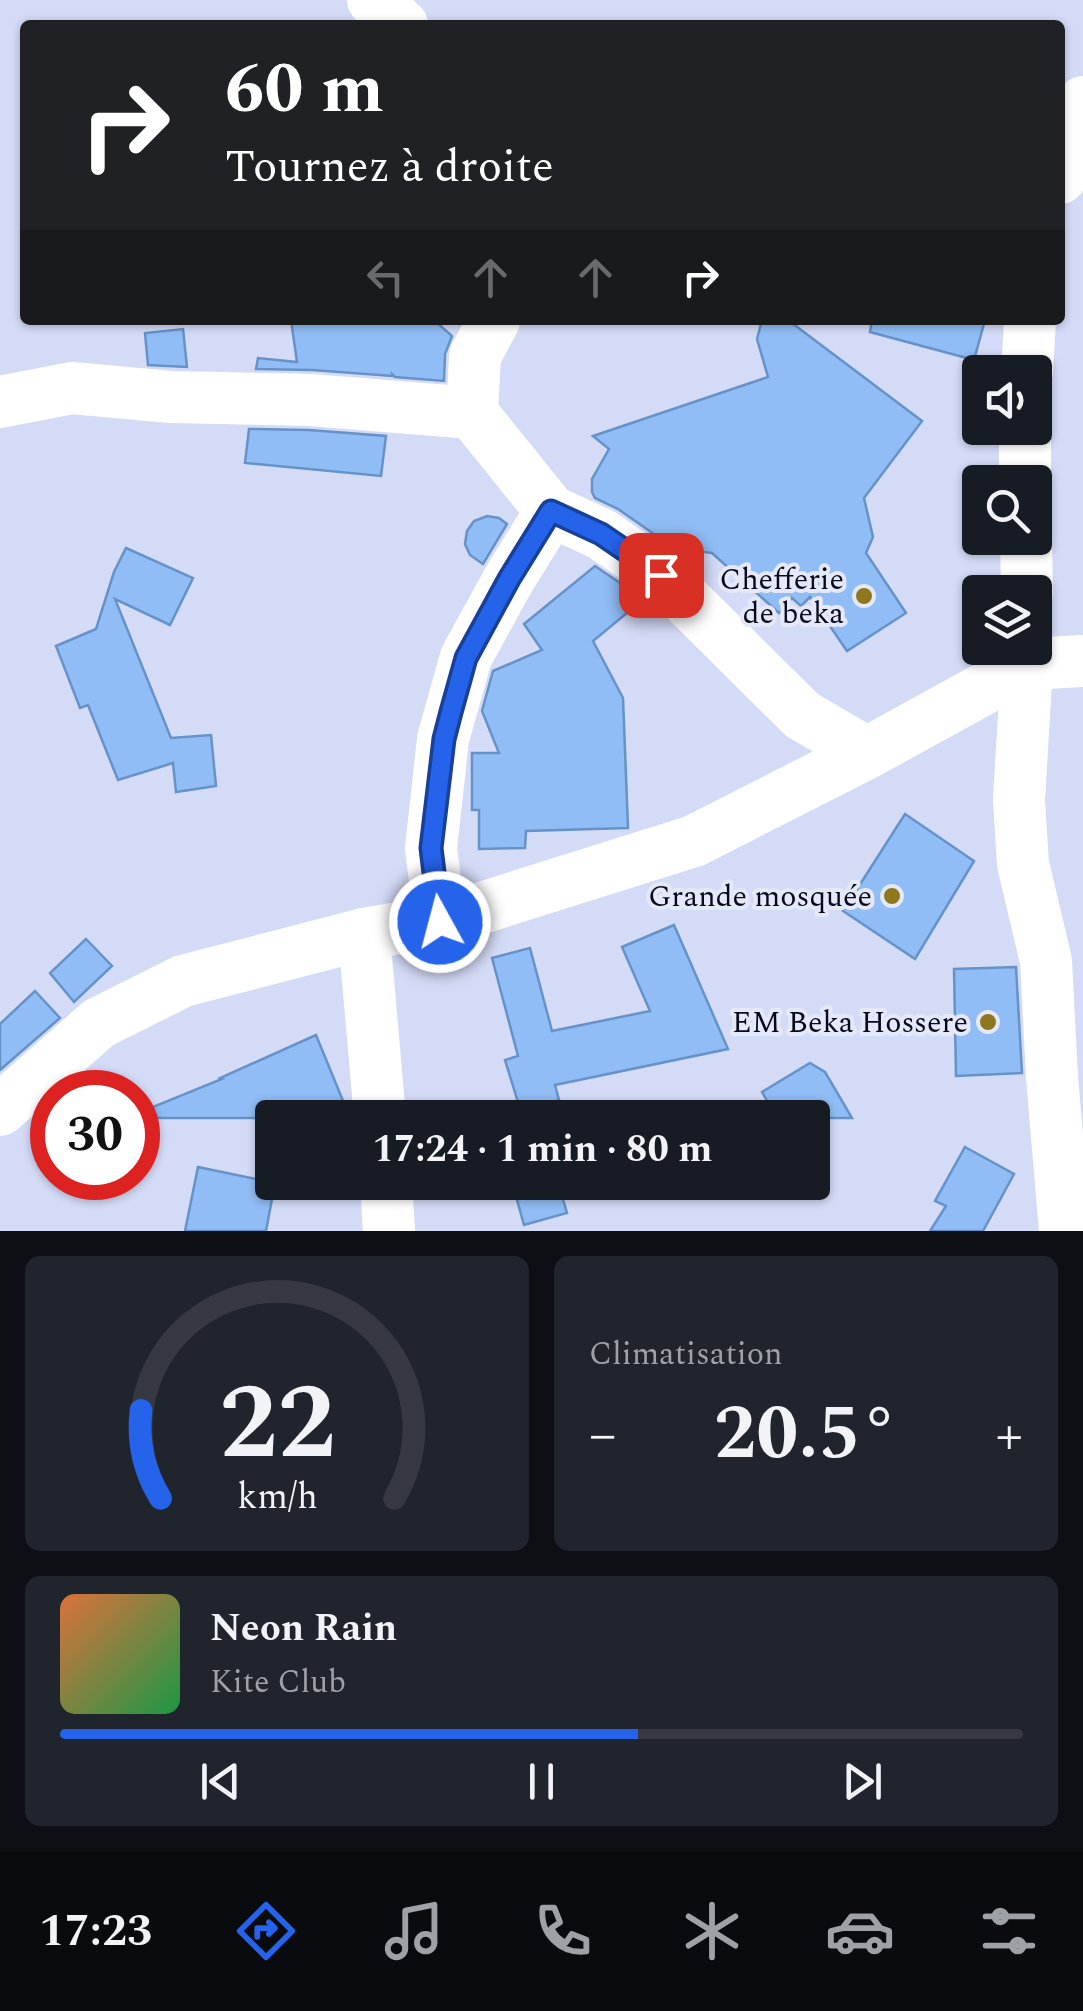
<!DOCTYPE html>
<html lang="fr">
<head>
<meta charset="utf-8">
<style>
	body { margin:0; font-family:Spectral,serif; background:#20242c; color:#f1f3f6; height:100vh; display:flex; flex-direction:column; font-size:38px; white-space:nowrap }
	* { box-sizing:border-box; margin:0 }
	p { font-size:32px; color:#9ea1a6 }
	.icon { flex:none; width:55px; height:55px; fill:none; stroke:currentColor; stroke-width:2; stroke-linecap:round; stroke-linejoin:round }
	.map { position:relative; height:1231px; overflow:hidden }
	.details { display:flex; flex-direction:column; gap:25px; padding:25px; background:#0d0f14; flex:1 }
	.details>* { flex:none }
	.banner { position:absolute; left:20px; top:20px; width:1045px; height:305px; border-radius:10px; box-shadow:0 2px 8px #0004; background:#202124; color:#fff; overflow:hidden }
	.tools { position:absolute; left:962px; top:355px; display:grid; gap:20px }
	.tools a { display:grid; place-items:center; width:90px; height:90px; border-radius:10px; background:#171b24; box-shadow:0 2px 8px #0004; font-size:50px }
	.speed { position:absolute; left:30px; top:1070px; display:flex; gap:20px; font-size:50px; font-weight:700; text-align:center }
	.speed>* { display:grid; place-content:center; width:130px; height:130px; border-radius:50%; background:#171b24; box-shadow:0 2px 8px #0004; line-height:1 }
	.speed .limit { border:15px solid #d22; background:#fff; color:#111 }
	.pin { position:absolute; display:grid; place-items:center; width:85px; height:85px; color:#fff; margin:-42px; border-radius:20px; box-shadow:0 5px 15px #0006 }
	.me { position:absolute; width:110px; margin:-55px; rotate:353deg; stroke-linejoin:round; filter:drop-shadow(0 0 8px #0008) }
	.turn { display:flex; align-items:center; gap:35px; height:210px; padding:0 40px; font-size:45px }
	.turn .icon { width:130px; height:130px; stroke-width:2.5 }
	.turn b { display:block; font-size:70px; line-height:85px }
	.lanes { display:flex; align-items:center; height:95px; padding:0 40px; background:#0003; justify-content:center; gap:50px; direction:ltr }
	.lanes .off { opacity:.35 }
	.big { font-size:75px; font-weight:700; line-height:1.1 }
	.details .card { flex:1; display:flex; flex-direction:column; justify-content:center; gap:15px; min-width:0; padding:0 35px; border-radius:15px; background:#20242c }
	.details .dial { align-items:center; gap:0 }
	.dial svg { height:260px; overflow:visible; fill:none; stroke:#363941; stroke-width:7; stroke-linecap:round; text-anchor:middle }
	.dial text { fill:#f1f3f6; stroke:none }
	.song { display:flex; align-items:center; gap:30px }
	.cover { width:120px; height:120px; border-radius:15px; background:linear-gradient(135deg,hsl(20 70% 55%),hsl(140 70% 35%)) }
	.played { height:10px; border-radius:5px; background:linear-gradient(90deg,#2563eb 60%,#363941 60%) }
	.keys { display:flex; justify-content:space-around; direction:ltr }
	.heat { display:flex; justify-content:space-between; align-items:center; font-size:55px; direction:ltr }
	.details .tiles { flex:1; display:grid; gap:25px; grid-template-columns:1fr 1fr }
	.card:last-child { grid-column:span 2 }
	.trip { position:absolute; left:255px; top:1100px; width:575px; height:100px; border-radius:10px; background:#171b24; box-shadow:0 2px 8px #0004; font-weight:700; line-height:100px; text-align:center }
	.tabs { display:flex; height:160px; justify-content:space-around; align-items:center; background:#090b0e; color:#9ea1a6 }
	.tabs .icon { width:70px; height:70px }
	.tabs .on { color:#2563eb }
	.tabs b { font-size:45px; color:#f1f3f6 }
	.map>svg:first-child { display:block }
</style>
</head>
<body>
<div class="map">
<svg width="1083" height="1231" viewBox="0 0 1083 1231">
	<rect width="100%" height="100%" fill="#d4dbf7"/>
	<g fill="#90bdf5" stroke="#6692c8" stroke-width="2.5">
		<path d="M 291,320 L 434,320 L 452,336 L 445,354 L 444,381 L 395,377 L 392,374 L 392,376 L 312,370 L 256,369 L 258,358 L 297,362 Z"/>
		<path d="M 762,320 L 788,320 L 922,421 L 864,498 L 873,537 L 866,553 L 906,613 L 847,651 L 810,597 L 801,606 L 792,598 L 779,613 L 712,553 L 674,548 L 618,509 L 595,498 L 592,492 L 592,479 L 609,449 L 593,436 L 768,377 L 757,339 Z"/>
		<path d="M 872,320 L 985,320 L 974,360 L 870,332 Z"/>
		<path d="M 183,329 L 187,367 L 148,365 L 145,333 Z"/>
		<path d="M 249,429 L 309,430 L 386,436 L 381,476 L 245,463 Z"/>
		<path d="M 487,516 L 499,518 L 507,524 L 483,564 L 470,555 L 465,544 L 467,531 L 474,521 Z"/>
		<path d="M 126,548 L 193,578 L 170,625 L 115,599 L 171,738 L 211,735 L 216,786 L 176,792 L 173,763 L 118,780 L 88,705 L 80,708 L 56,646 L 96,629 L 114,572 Z"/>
		<path d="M 595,566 L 626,587 L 639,603 L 593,641 L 623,698 L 628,828 L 526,831 L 525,848 L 479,849 L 479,810 L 472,810 L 472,753 L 499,753 L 482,711 L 493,671 L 542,650 L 524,624 Z"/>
		<path d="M 905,814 L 974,861 L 915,959 L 843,911 Z"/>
		<path d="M 674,925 L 728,1049 L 555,1085 L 559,1100 L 521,1112 L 505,1060 L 518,1056 L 492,958 L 530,948 L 552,1031 L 650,1011 L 622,947 Z"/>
		<path d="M 86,939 L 112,966 L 74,1002 L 50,973 Z"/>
		<path d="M 1016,967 L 1022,1073 L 956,1076 L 954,969 Z"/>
		<path d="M 35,991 L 60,1018 L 0,1070 L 0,1024 Z"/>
		<path d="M 316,1035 L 350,1118 L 138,1118 L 138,1113 L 222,1079 L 220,1078 Z"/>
		<path d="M 810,1063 L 825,1072 L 852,1118 L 777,1118 L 762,1092 Z"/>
		<path d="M 965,1147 L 1014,1174 L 983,1231 L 930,1231 L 946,1206 L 935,1201 Z"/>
		<path d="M 198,1167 L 275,1183 L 266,1231 L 185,1231 Z"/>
		<path d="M 512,1182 L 558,1182 L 567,1213 L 524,1225 Z"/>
	</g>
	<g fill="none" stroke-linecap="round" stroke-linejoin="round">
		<g stroke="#fff" stroke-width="52">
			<path d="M 373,0 L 402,25"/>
			<path d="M 1060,178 L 1083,102"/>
			<path d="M 494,320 L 475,356 L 472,413 L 551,511 L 601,534 L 661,575 L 802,715 L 867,753"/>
			<path d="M 1027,372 L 1030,320"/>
			<path d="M 0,402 L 72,388 L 171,397 L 311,400 L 472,413"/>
			<path d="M 1025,428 L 1025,482"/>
			<path d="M 1026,538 L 1027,592"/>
			<path d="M 1028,648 L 1019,800 L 1023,864 L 1046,961 L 1052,1077 L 1065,1231"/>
			<path d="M 440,921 L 431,848 L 443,739 L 466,657 L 509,579 L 551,511"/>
			<path d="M 364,934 L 380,1118"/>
			<path d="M 0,1110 L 99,1023 L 183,981 L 364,934 L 440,921 L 694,841 L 867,753 L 1029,664 L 1083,661"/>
			<path d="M 386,1182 L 389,1231"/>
		</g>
	</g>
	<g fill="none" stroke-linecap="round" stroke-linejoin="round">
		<g stroke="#184099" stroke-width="25">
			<path id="route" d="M 440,922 L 431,848 L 444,739 L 451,712 L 466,658 L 509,579 L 551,511 L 601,534 L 661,575"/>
		</g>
		<use href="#route" stroke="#2563eb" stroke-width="18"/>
	</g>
	<g fill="#8e771c" stroke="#e5e9f7" stroke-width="4">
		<circle cx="864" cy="596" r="10"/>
		<circle cx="892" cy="896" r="10"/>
		<circle cx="988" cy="1022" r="10"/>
	</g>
	<g text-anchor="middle" stroke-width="8" stroke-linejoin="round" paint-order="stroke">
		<g font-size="30" fill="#06081f" stroke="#e5e9f7" text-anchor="end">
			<text x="844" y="589">Chefferie<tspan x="844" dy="34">de beka</tspan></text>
			<text x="872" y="906">Grande mosquée</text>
			<text x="968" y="1032">EM Beka Hossere</text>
		</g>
	</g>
</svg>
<div class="tools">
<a><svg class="icon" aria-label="sound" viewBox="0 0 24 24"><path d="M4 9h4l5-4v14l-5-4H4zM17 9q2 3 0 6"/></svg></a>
<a><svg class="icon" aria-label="search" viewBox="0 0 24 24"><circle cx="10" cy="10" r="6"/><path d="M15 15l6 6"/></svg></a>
<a><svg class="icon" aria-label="layers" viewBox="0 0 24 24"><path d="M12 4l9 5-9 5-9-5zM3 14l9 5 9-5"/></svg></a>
</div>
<div class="speed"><div class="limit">30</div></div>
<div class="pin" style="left:661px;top:575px;background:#d93025"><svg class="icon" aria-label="arrive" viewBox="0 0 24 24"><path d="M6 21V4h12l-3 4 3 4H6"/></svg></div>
<svg class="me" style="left:440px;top:922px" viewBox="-20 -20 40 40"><circle r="17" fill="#2563eb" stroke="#fff" stroke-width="3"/><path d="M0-11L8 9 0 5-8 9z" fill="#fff"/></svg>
<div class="trip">17:24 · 1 min · 80 m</div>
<div class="banner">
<div class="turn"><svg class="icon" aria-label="right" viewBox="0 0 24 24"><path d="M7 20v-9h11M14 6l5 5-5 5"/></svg><div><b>60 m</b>Tournez à droite</div></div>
<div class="lanes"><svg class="icon off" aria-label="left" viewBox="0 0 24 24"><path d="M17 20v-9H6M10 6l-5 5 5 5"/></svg><svg class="icon off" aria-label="ahead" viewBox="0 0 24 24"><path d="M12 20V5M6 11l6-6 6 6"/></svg><svg class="icon off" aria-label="ahead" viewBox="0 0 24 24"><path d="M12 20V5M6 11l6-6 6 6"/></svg><svg class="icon" aria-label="right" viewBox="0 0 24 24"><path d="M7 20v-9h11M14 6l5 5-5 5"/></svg></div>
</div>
</div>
<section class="details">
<div class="tiles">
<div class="card dial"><svg viewBox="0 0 100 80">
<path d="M14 69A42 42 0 1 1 86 69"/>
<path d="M14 69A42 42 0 0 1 8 42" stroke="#2563eb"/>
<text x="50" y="56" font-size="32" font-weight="700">22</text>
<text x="50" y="72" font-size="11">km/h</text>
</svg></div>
<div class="card"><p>Climatisation</p>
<div class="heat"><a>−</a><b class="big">20.5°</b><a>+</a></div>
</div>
<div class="card">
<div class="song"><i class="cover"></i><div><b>Neon Rain</b><p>Kite Club</p></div></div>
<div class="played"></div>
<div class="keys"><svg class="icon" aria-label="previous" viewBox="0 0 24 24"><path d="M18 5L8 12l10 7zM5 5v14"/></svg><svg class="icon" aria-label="pause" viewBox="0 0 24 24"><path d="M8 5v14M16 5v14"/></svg><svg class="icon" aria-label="next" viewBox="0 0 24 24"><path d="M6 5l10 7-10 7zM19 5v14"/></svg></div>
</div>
</div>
</section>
<nav class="tabs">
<b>17:23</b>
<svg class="icon on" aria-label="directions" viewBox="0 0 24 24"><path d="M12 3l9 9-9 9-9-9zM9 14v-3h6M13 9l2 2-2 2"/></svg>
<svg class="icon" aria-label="music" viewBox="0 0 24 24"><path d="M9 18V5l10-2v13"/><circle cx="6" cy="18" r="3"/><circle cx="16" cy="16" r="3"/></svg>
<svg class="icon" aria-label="phone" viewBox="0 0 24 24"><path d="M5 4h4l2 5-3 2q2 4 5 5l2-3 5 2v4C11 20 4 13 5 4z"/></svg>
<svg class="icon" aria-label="climate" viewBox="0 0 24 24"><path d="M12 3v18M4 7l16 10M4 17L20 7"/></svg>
<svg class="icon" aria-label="car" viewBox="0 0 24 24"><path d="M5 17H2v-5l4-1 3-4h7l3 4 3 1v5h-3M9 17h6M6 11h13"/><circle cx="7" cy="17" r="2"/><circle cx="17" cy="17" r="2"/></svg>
<svg class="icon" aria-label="filters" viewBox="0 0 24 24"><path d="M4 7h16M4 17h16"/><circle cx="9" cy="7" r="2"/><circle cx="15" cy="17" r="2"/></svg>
</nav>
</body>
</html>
